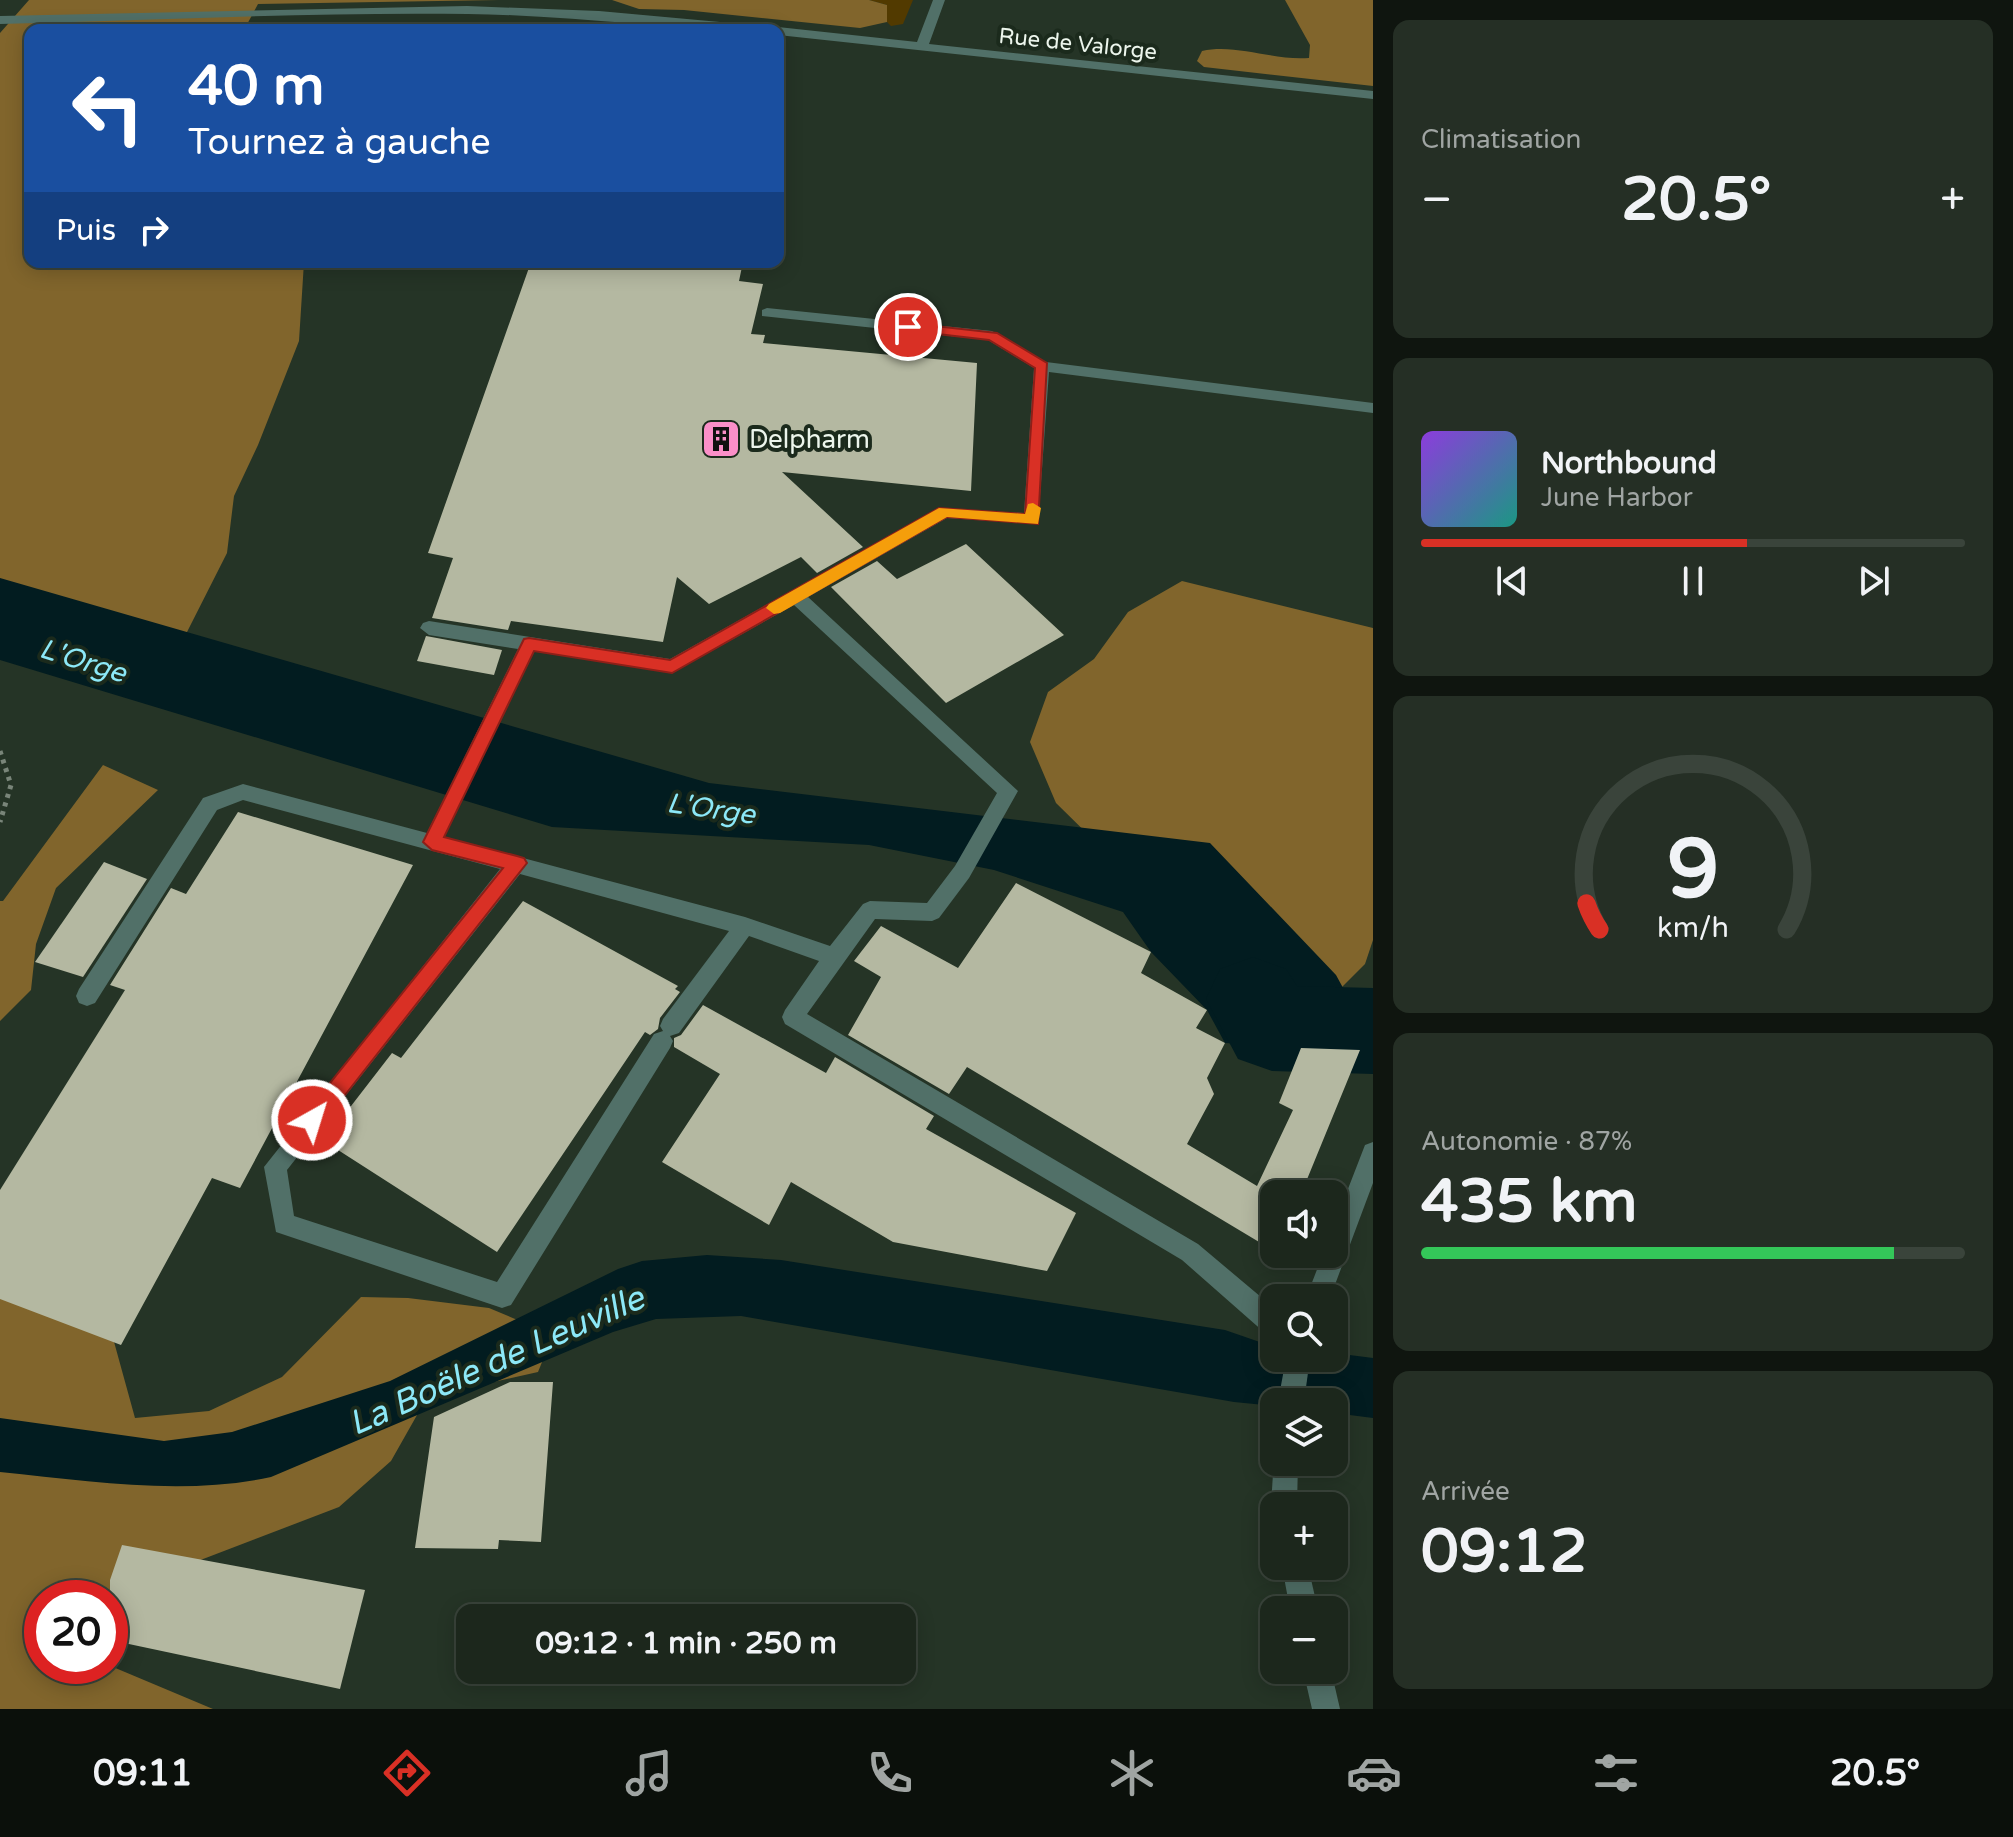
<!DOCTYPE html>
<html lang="fr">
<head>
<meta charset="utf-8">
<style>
	body { margin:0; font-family:"Varela Round",sans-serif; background:#252f25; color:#f1f3f6; height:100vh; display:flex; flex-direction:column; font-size:30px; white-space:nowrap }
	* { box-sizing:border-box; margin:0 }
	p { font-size:26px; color:#a0a5a3 }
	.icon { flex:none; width:44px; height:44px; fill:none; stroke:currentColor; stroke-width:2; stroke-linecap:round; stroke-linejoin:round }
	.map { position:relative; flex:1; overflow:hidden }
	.details { display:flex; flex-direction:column; gap:20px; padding:20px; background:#0f150f; width:640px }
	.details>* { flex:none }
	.guide { position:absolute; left:24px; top:24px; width:760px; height:244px; border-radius:16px; box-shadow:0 4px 20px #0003,0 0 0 2px #3a443b; background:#1a4fa0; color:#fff; overflow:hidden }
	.fabs { position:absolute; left:1260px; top:1180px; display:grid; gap:16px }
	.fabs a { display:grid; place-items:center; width:88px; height:88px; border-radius:16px; background:#1c271c; box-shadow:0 4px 20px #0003,0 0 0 2px #3a443b; font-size:40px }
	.speed { position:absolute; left:24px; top:1580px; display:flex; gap:16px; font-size:40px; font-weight:700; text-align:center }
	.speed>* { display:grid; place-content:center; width:104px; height:104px; border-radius:50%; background:#1c271c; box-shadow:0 4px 20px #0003,0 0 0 2px #3a443b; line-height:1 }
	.speed .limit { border:12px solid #d22; background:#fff; color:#111 }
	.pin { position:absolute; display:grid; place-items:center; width:68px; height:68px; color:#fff; margin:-34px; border:4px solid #fff; border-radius:50%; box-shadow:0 2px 8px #0007 }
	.me { position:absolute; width:88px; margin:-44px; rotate:39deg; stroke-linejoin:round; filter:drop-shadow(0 0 6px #0008) }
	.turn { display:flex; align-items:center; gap:28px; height:168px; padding:0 32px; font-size:36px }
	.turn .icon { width:104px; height:104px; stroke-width:2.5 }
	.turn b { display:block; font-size:56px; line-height:68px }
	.then { display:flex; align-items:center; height:76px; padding:0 32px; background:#0003; gap:16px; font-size:30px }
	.big { font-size:60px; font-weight:700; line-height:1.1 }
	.details .widget { flex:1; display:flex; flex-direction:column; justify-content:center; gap:12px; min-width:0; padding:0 28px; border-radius:16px; background:#252f25 }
	.details .dial { align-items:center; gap:0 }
	.dial svg { height:208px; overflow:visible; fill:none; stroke:#3a443b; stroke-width:7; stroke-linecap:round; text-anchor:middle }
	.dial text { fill:#f1f3f6; stroke:none }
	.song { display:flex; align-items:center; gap:24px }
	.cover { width:96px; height:96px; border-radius:12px; background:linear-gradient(135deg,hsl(270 70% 55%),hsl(170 70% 35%)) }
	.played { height:8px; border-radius:4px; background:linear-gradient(90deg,#d93025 60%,#3a443b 60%) }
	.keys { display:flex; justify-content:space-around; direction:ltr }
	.heat { display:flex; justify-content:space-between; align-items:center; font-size:44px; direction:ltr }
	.charge { height:12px; border-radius:6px; background:linear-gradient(90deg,#34c759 87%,#3a443b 0) }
	.trip { position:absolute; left:456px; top:1604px; width:460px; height:80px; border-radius:16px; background:#1c271c; box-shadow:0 4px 20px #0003,0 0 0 2px #3a443b; font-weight:700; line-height:80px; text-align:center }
	.tab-bar { display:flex; height:128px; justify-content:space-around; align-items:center; background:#0b100b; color:#a0a5a3 }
	.tab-bar .icon { width:56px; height:56px }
	.tab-bar .current { color:#d93025 }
	.tab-bar b { font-size:36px; color:#f1f3f6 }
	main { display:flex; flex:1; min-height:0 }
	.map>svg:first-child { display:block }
</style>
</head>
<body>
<main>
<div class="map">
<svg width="1373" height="1709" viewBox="0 0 1373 1709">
	<rect width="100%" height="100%" fill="#253426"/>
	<path fill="#523a00" d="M 869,0 L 913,0 L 903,24 L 891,26 L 887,22 L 887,5 Z"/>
	<g fill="#81652c" fill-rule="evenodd">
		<path d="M 29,0 L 499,0 L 258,4 L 244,30 L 30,30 L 30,262 L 304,262 L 299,341 L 258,445 L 234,496 L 227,553 L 187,632 L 148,643 L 0,612 L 0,33 Z"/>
		<path d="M 612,0 L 869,0 L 887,5 L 887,22 L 860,28 L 684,10 L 639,9 Z"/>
		<path d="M 1285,0 L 1373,0 L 1373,86 L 1204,67 L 1197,61 L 1202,51 C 1236,43 1273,61 1309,58 L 1310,45 Z"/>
		<path d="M 1182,581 L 1373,628 L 1373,940 L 1365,964 L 1341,988 L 1113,859 L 1056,803 L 1030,742 L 1048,692 L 1094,659 L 1128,612 Z"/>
		<path d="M 103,765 L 158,790 L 56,888 L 36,944 L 31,990 L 0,1021 L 0,901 L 3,901 Z"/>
		<path d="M 361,1297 L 408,1298 L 489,1308 L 553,1335 L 538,1372 L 458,1390 L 421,1408 L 391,1461 L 339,1507 L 177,1569 L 115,1604 L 113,1667 L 213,1709 L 0,1709 L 0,1298 L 108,1320 L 135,1418 L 209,1411 L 282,1377 ZM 42,1598 L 110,1598 L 110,1666 L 42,1666 Z"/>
	</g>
	<g fill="#021c20">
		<path d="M 0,578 L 709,783 L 1210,843 L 1336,975 L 1354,1008 L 1373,1013 L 1373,1022 L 1356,1032 L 1350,1043 L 1360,1050 L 1225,1043 L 1207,1010 L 1151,952 L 1123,912 L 994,870 L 869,845 L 552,827 L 0,660 Z"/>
		<path d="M 707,1255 L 781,1260 L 1225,1330 L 1274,1347 L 1274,1358 L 1334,1358 L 1334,1353 L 1373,1358 L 1373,1418 L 1334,1413 L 1334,1402 L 1274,1402 L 1274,1406 L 1234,1402 L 741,1316 L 656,1319 L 613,1332 L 271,1477 C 182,1496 90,1481 0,1472 L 0,1418 L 164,1441 L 232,1432 L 390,1381 L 618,1269 L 642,1261 Z"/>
	</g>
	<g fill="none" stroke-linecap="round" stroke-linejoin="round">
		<path fill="#021c20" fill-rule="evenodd" d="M 1253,957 L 1286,969 L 1297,986 L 1373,988 L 1373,1074 L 1272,1071 L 1238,1059 L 1206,999 L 1220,969 Z"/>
	</g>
	<g fill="#b4b8a1">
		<path d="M 531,262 L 743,262 L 739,281 L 763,284 L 751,334 L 765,335 L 763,343 L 977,363 L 971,491 L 782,472 L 863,547 L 817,573 L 801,557 L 709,604 L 677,577 L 663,642 L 511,621 L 508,630 L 432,618 L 453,558 L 428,553 Z"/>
		<path d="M 966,544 L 1064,635 L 946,703 L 831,587 L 877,561 L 897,579 Z"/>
		<path d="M 426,636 L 502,650 L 494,675 L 417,661 Z"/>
		<path d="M 238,812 L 413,865 L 240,1188 L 212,1178 L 121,1345 L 0,1299 L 0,1190 L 125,990 L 110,985 L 171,888 L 186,894 Z"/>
		<path d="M 104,862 L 147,879 L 83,977 L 35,962 Z"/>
		<path d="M 1016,883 L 1151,952 L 1141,973 L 1207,1010 L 1196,1028 L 1225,1043 L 1207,1078 L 1214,1094 L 1187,1144 L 1257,1186 L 1293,1110 L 1279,1103 L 1301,1048 L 1360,1050 L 1301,1194 L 1271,1194 L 1274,1196 L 1274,1251 L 967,1067 L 949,1094 L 848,1035 L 881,977 L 854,961 L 881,926 L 958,968 Z"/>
		<path d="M 523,901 L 678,986 L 675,989 L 680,992 L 660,1018 L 658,1029 L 650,1035 L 645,1032 L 497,1252 L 324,1141 L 392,1053 L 401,1058 Z"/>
		<path d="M 703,1005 L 826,1073 L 835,1057 L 934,1116 L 926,1129 L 1076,1213 L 1047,1271 L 893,1242 L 791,1182 L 769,1225 L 662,1162 L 720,1074 L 674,1047 L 674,1038 L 681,1035 Z"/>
		<path d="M 510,1382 L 553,1382 L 541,1542 L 499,1540 L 498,1549 L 415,1548 L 434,1417 Z"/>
		<path d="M 122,1545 L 365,1590 L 340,1689 L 110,1640 L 110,1580 Z"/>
	</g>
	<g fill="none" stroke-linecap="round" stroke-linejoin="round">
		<path stroke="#798579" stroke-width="5" stroke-dasharray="4 5" stroke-linecap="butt" d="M 0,751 L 11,785 L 0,822"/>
		<g fill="#517068" fill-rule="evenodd">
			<path d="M 933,0 L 945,0 L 929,44 L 1373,91 L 1373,99 L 778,35 L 778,30 L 773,30 L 778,27 L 917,42 Z"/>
			<path d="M 467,6 L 599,11 L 765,26 L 771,30 C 670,30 569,15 468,14 C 312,12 156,20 0,24 L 0,16 Z"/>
			<path d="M 767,308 L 992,331 L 1046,362 L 1373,403 L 1373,413 L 1049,372 L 1038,524 L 947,518 L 808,597 L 1018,791 L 969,878 L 939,918 L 932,921 L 875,919 L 807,1014 L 1198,1244 L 1274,1308 L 1274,1336 L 1265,1333 L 1182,1260 L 785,1024 L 782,1017 L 785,1010 L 819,961 L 749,936 L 679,1033 L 670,1036 L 673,1041 L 670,1048 L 511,1305 L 502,1308 L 276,1232 L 264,1167 L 500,869 L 243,800 L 217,810 L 95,1003 L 87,1006 L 79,1003 L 76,996 L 79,989 L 203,798 L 243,784 L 427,833 L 518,649 L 429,635 L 420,628 L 423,623 L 429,621 L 670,659 L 939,508 L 1024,513 L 1034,368 L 988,340 L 762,316 L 762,310 ZM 794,605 L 997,793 L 955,866 L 927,903 L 870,901 L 863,904 L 830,946 L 745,917 L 444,837 L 534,651 L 672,673 ZM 520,874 L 729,931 L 663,1019 L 660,1026 L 663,1031 L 654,1034 L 497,1282 L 294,1216 L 287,1170 Z"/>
			<path d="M 1373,1142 L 1373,1183 L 1330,1298 L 1306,1298 L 1323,1254 L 1334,1254 L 1334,1225 L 1365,1145 Z"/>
			<path d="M 1286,1358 L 1310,1358 L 1304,1402 L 1278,1402 Z"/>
			<path d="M 1274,1457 L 1274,1462 L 1298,1462 L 1297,1506 L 1274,1506 L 1274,1513 L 1271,1506 Z"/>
			<path d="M 1282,1566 L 1308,1566 L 1318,1610 L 1290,1610 Z"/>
			<path d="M 1303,1670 L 1331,1670 L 1340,1709 L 1312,1709 Z"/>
		</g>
	</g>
	<path fill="#d93025" stroke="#8d1f18" stroke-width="2" d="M 908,323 L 997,333 L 1047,363 L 1038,524 L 947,517 L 672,673 L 534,651 L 444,837 L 517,856 L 524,858 L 527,863 L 320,1127 L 312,1130 L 305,1127 L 302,1120 L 305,1114 L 503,868 L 432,850 L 423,842 L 524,639 L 529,638 L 670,660 L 939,508 L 1025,514 L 1035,368 L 989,340 L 903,330 L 901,327 Z"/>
	<path fill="#f59e0b" d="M 1033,503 L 1041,508 L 1038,524 L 947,517 L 780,613 L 774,614 L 766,608 L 769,604 L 939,508 L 1025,514 L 1028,504 Z"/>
	<defs>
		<g id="building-square" transform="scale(2)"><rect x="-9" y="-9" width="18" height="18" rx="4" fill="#fa8fc8" stroke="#1b2a1c"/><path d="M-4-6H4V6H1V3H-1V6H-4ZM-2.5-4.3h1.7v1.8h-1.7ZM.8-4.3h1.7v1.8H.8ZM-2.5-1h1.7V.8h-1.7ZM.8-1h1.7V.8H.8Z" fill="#111"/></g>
	</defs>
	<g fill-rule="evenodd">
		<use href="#building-square" x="721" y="439"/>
	</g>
	<g text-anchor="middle" stroke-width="8" stroke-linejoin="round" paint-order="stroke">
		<g font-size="22" fill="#ecf5ec" stroke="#1b2a1c">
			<text transform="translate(1078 43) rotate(6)" y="8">Rue de Valorge</text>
		</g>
		<g font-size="26" fill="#ecf5ec" stroke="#1b2a1c" text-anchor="start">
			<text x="749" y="448">Delpharm</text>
		</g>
		<g font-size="28" font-style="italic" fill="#8ce8f7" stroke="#1b2a1c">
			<text transform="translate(83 660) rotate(17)" y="10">L'Orge</text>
			<text transform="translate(711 808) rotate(8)" y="10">L'Orge</text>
		</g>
		<g font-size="34" font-style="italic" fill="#8ce8f7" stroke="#1b2a1c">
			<text transform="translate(496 1360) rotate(-24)" y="12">La Boële de Leuville</text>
		</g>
	</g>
</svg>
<div class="fabs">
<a><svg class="icon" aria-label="sound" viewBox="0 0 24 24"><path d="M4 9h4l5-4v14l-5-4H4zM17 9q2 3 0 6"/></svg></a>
<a><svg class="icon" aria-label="search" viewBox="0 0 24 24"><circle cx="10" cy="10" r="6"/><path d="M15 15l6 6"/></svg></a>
<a><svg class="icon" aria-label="layers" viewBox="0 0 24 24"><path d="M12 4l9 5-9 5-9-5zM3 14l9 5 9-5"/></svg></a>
<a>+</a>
<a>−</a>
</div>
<div class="speed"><div class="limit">20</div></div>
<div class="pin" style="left:908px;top:327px;background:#d93025"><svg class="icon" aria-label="arrive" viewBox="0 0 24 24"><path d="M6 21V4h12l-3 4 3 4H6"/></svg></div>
<svg class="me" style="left:312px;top:1120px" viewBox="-20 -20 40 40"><circle r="17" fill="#d93025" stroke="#fff" stroke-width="3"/><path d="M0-11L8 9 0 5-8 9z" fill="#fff"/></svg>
<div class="trip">09:12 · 1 min · 250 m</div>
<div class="guide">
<div class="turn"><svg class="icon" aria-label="left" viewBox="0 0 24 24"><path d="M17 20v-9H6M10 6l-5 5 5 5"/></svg><div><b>40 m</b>Tournez à gauche</div></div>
<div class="then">Puis<svg class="icon" aria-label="right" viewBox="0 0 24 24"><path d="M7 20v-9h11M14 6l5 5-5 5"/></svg></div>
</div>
</div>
<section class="details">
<div class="widget"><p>Climatisation</p>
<div class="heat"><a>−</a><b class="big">20.5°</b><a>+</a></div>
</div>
<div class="widget">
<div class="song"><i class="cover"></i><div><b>Northbound</b><p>June Harbor</p></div></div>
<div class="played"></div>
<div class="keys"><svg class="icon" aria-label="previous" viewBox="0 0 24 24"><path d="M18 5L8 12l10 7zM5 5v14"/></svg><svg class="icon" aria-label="pause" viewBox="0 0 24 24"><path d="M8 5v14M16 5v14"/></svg><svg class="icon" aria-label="next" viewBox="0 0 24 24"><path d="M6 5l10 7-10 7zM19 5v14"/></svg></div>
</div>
<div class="widget dial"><svg viewBox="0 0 100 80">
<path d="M14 69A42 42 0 1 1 86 69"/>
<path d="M14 69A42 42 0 0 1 9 59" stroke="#d93025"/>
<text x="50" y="56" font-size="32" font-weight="700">9</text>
<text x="50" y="72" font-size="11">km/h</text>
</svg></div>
<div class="widget"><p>Autonomie · 87%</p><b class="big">435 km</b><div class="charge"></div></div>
<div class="widget"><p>Arrivée</p><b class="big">09:12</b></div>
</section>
</main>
<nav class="tab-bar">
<b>09:11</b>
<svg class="icon current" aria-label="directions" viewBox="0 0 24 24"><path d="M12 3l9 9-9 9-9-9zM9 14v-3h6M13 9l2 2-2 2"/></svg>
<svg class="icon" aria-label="music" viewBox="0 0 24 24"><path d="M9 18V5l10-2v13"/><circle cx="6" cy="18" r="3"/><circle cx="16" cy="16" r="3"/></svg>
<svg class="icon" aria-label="phone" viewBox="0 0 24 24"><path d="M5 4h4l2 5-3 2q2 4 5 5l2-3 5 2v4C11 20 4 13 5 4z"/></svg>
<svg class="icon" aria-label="climate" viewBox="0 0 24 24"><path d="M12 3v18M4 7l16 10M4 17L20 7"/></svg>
<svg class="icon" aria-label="car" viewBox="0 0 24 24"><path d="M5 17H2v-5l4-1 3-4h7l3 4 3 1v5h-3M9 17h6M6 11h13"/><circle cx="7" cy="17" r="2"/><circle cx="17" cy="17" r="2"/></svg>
<svg class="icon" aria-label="filters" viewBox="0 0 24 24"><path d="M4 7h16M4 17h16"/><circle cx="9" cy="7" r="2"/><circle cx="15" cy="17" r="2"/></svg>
<b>20.5°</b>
</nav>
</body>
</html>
